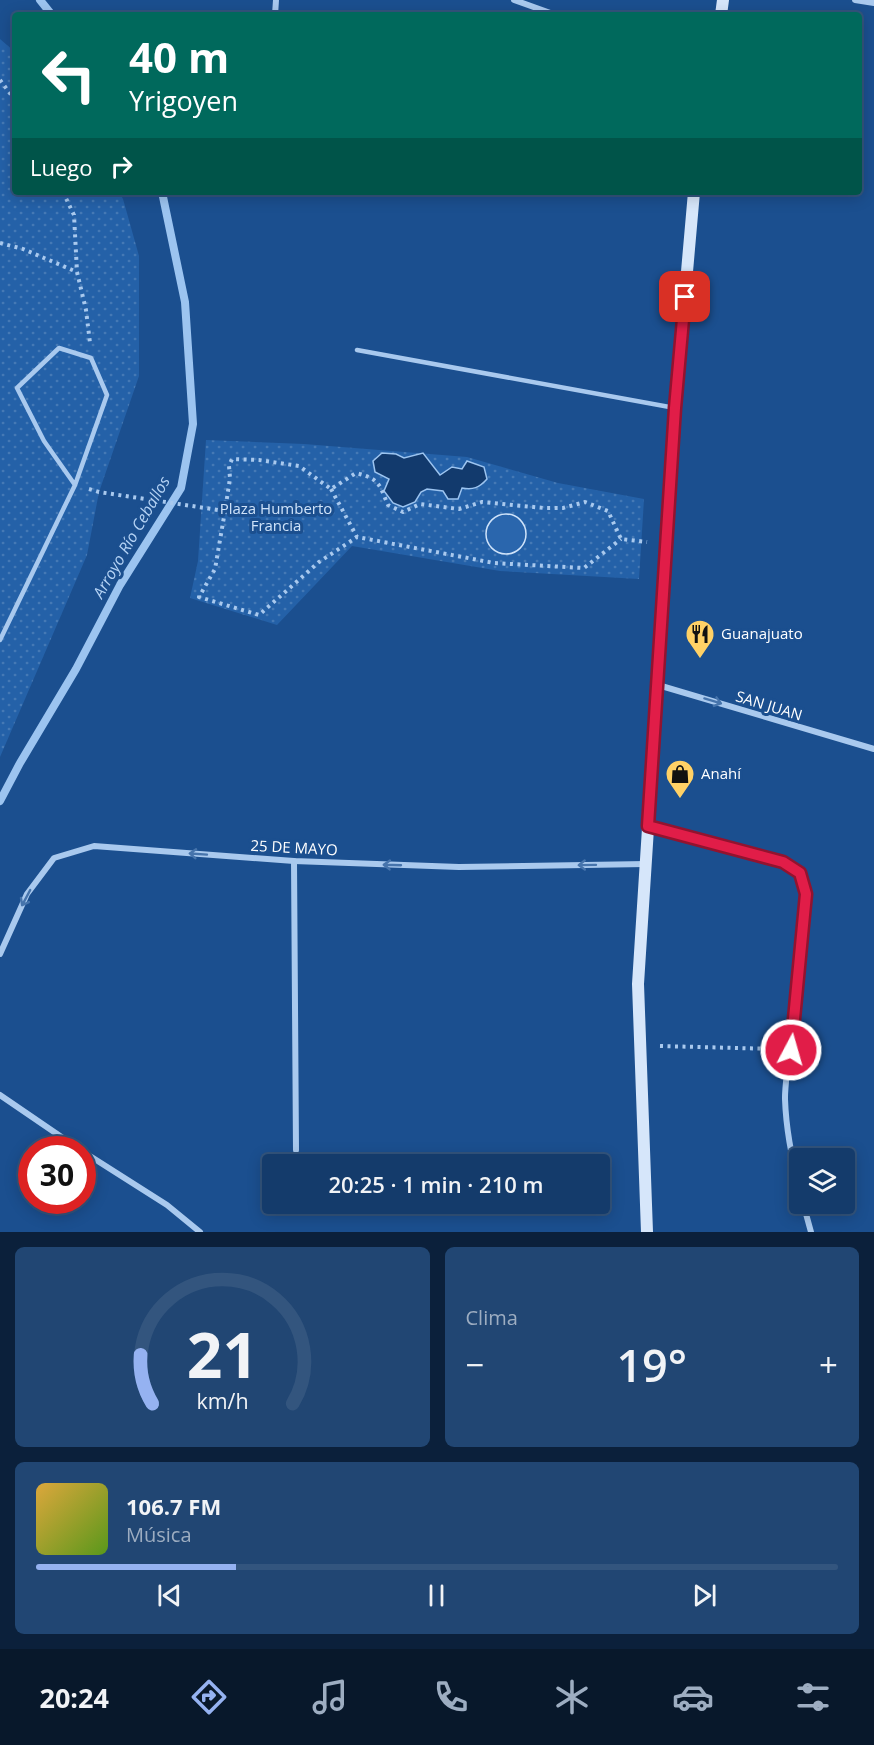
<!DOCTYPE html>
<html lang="es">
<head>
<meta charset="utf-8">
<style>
	body { margin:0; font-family:"Open Sans",sans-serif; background:#214673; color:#f1f3f6; height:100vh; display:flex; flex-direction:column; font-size:22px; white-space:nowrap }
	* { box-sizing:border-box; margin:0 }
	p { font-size:20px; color:#9dadc1 }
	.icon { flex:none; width:33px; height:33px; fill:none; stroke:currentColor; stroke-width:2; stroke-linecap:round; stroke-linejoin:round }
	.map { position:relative; height:1232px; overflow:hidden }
	.panel { display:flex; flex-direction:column; gap:15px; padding:15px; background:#0b203b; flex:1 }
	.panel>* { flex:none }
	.hud { position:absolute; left:12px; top:12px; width:850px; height:183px; border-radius:6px; box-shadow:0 3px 15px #0003,0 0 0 2px #33557e; background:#00695c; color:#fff; overflow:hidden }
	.fabs { position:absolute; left:789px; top:1148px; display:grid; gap:12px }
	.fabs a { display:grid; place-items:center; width:66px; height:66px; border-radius:6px; background:#143b6b; box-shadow:0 3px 15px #0003,0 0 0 2px #33557e; font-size:30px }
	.speed { position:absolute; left:18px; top:1136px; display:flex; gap:12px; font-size:30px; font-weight:700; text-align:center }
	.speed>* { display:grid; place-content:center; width:78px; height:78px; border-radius:50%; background:#143b6b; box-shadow:0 3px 15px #0003,0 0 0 2px #33557e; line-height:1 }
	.speed .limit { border:9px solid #d22; background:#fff; color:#111 }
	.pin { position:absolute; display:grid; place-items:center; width:51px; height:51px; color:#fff; margin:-26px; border-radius:12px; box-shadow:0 3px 9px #0006 }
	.me { position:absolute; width:66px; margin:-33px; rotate:6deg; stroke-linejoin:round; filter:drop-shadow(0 0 4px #0008) }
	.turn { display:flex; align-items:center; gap:21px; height:126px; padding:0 18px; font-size:27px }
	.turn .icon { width:78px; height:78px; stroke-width:2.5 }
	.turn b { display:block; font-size:42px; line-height:51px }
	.then { display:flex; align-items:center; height:57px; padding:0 18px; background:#0003; gap:12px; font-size:22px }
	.big { font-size:45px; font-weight:600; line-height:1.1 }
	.panel .tile { flex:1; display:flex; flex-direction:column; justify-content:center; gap:9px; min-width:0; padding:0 21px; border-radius:9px; background:#214673 }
	.panel .dial { align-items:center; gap:0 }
	.dial svg { height:156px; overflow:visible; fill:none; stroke:#33557e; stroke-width:7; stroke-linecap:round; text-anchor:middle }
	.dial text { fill:#f1f3f6; stroke:none }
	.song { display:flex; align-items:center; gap:18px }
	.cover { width:72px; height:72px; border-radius:9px; background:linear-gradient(135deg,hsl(40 70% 55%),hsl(90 70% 35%)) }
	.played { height:6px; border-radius:3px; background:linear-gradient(90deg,#95b2f1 25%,#33557e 25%) }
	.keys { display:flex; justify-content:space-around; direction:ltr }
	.heat { display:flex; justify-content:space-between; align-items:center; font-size:33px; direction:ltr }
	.panel .tiles { flex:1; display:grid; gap:15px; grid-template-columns:1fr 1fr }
	.tile:last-child { grid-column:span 2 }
	.trip { position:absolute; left:262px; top:1154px; width:348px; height:60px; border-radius:6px; background:#143b6b; box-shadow:0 3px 15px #0003,0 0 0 2px #33557e; font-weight:600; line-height:60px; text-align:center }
	.tabs { display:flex; height:96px; justify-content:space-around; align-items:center; background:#08182b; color:#9dadc1 }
	.tabs .icon { width:42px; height:42px }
	.tabs .active { color:#95b2f1 }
	.tabs b { font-size:27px; color:#f1f3f6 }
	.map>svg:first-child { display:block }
</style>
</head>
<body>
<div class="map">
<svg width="874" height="1232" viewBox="0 0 874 1232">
	<defs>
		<pattern id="park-dots" width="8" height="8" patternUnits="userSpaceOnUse" patternTransform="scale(1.5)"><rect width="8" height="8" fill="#2461a8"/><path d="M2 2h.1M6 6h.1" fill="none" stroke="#4579b5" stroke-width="1.8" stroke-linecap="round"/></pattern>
	</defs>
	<rect width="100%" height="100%" fill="#1b4f8f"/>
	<g fill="url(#park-dots)">
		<path d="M 0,39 L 15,52 L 15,192 L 119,192 L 123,199 L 139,256 L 139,376 L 99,492 L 87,555 L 0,757 Z"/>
		<path d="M 206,440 L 304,444 L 467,457 L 558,483 L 644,499 L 639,579 L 500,571 L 352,546 L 277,625 L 190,598 L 198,561 Z"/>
	</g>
	<path fill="#123a6d" stroke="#9cc4f0" stroke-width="1.5" d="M 382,453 L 396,454 L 404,458 L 423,453 L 440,475 L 452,467 L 462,469 L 467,461 L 484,467 L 487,479 C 479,488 473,490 462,488 L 458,499 L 448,499 L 443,491 L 427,489 L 421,492 L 415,502 L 403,507 L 393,503 L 384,491 L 389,479 L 375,472 L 373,461 Z"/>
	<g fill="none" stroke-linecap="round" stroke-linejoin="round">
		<g stroke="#9cc4f0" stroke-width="8">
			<path d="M 40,0 L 52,15"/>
			<path d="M 0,801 L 20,763 L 76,669 L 120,585 L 181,488 L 193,424 L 185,302 L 162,192"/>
		</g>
	</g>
	<circle fill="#2a66ad" stroke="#cfe3fa" stroke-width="1.5" cx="506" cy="534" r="20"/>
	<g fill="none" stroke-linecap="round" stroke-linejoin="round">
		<g stroke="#a9c9ee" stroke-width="4" stroke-dasharray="3 4.5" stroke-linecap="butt">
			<path d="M 0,80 L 15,100"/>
			<path d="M 63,192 L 74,215 L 77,272"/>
			<path d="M 0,243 L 23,249 L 77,272 L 86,310 L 90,343"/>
			<path d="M 89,489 L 99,492 L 225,511 L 230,478 L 229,466 L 232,459 L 259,460 L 299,466 L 331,489 L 356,473 C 380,479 379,484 388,505 L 403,512 L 420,504 L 459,509 L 482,502 L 544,508 L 563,508 L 585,502 L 608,511 L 621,539 L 647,542"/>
			<path d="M 331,489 L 357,537 L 494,563 L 584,568 L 621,539"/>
			<path d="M 225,511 L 215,569 L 199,597 L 259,615 L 319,562 L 357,537"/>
			<path d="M 660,1046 L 775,1049"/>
		</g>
		<g stroke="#a9c9ee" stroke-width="4.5">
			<path d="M 357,350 L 675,408"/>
			<path d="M 0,640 L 75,485 L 107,395 L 91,358 L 59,348 L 17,388 L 44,441 L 75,485"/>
		</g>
		<g stroke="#a9c9ee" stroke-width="6">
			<path d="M 514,0 L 556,15"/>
			<path d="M 855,0 L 874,3"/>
			<path d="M 275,15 L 276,0"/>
			<path d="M 658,685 L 874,749"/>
			<path d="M 648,826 L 783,862 C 788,865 795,868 798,872 C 819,895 784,1060 785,1099 C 786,1129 792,1160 800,1189"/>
			<path d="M 294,861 L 296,1150"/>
			<path d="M 0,954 L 27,894 L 54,858 L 94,846 L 294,861 L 459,867 L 646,864"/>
			<path d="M 0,1095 L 79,1149"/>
			<path d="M 82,1151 L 167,1205 L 200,1232"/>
			<path d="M 803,1203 L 811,1232"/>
		</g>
		<g stroke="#d6e6fa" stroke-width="12">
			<path d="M 721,15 L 723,0"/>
			<path d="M 647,1232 L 638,984 L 675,408 L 694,192"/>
		</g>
	</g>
	<defs><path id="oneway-shaft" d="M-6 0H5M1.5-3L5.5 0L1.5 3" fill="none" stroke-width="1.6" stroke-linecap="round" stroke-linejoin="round" transform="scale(1.5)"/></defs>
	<g stroke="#4674ac">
		<use href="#oneway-shaft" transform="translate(713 701) rotate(17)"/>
		<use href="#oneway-shaft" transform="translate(198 854) rotate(-176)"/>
		<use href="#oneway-shaft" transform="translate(392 865) rotate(-178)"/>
		<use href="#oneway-shaft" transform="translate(587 865) rotate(179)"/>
		<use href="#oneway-shaft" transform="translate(26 898) rotate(118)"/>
	</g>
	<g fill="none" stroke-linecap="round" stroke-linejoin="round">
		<g stroke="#92132f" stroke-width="15">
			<path id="route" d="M 685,297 L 675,408 L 648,826 L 783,862 L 800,873 L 806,894 L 791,1050"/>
		</g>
		<use href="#route" stroke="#e11d48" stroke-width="10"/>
	</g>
	<defs>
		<g id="restaurant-pin" transform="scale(1.5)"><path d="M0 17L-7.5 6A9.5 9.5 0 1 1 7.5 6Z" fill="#ffd166" stroke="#1b4f8f"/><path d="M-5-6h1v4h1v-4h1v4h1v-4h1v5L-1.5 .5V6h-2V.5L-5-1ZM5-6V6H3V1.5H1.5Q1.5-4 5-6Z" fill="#111"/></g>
		<g id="shop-pin" transform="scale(1.5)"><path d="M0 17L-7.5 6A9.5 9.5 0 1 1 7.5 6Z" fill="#ffd166" stroke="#1b4f8f"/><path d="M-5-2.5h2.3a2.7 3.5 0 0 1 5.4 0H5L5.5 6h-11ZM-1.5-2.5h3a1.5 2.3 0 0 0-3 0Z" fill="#111"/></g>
	</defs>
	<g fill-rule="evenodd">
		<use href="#restaurant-pin" x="700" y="634"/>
		<use href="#shop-pin" x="680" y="774"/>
	</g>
	<g text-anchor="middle" stroke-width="6" stroke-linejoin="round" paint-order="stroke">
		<g font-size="15" fill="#cfe3fa" stroke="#1b4f8f">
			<text x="276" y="514">Plaza Humberto<tspan x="276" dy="17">Francia</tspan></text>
		</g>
		<g font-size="15" fill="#fff" stroke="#1b4f8f" text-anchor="start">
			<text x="721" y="639">Guanajuato</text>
			<text x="701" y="779">Anahí</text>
		</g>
		<g font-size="15" fill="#fff" stroke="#1b4f8f">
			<text transform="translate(769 706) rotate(17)" y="5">SAN JUAN</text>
			<text transform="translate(294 848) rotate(3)" y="5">25 DE MAYO</text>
		</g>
		<g font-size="16" font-style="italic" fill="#b5d3f5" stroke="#1b4f8f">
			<text transform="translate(131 537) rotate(-60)" y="6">Arroyo Río Ceballos</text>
		</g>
	</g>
</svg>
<div class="fabs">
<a><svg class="icon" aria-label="layers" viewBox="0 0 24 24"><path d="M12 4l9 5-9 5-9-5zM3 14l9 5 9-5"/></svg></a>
</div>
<div class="speed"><div class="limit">30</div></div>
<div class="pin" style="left:685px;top:297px;background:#d93025"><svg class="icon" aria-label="arrive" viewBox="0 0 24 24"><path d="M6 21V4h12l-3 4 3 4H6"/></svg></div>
<svg class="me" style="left:791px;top:1050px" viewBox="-20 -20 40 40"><circle r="17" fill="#e11d48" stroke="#fff" stroke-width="3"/><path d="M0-11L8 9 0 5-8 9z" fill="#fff"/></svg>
<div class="trip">20:25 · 1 min · 210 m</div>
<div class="hud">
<div class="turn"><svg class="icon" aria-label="left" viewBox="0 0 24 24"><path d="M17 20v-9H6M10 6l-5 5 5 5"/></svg><div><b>40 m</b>Yrigoyen</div></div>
<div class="then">Luego<svg class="icon" aria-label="right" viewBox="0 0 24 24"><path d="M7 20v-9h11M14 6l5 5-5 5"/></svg></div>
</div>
</div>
<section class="panel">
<div class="tiles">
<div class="tile dial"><svg viewBox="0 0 100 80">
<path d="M14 69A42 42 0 1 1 86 69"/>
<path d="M14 69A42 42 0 0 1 8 44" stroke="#95b2f1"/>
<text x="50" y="56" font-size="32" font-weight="700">21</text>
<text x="50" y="72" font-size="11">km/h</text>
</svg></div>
<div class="tile"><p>Clima</p>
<div class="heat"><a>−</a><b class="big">19°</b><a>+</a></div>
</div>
<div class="tile">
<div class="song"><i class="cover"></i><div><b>106.7 FM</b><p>Música</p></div></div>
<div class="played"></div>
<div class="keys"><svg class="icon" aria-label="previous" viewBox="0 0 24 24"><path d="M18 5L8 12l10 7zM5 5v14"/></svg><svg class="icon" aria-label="pause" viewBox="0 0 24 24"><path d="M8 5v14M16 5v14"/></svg><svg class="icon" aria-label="next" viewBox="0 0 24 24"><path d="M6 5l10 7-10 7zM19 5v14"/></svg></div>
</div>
</div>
</section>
<nav class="tabs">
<b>20:24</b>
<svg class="icon active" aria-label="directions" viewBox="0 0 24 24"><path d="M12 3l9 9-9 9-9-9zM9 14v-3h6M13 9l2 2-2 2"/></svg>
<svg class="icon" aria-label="music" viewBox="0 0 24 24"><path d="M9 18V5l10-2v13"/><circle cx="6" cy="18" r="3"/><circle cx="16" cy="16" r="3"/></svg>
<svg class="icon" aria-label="phone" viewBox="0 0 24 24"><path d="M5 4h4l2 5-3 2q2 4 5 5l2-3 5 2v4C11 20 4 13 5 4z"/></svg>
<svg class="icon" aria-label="climate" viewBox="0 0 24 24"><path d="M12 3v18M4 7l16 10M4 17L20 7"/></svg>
<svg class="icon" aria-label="car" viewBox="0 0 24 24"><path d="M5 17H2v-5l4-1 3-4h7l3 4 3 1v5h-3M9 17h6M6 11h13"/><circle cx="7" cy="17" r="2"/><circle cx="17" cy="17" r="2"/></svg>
<svg class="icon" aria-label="filters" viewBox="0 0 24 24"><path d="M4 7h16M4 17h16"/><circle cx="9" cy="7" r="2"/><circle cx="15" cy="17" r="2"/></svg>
</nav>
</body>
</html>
